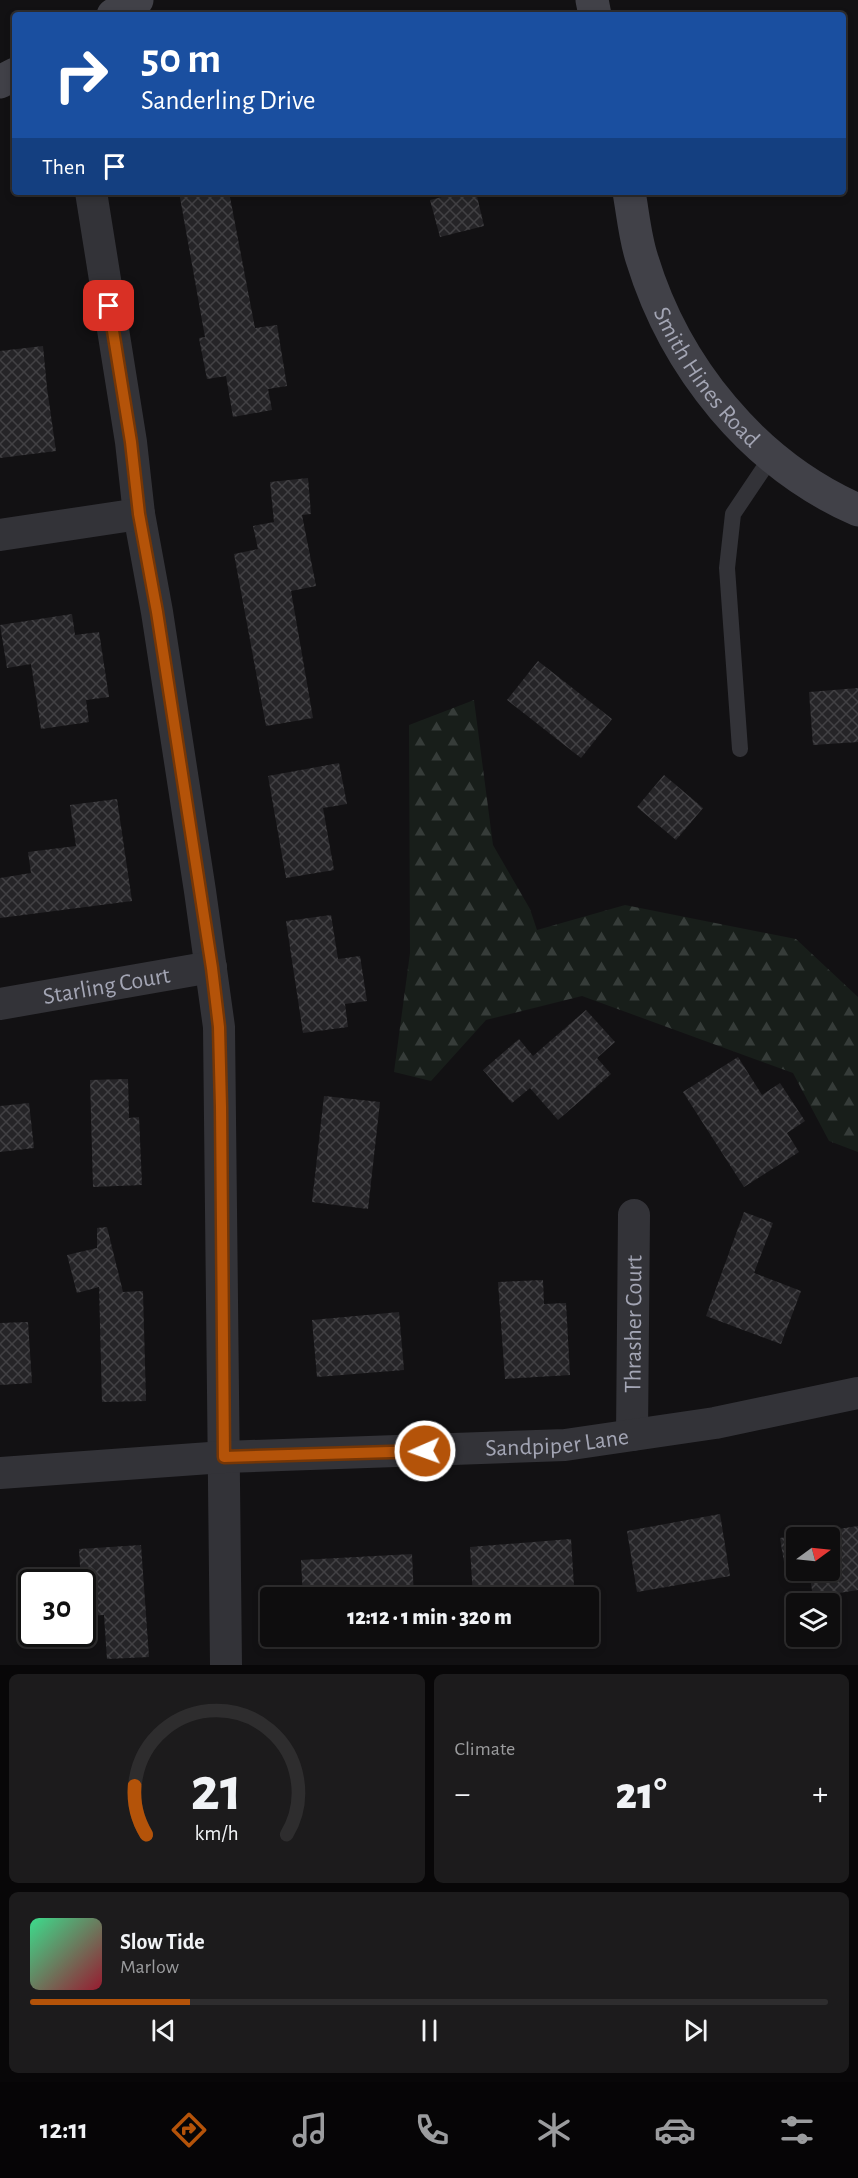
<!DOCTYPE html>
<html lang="en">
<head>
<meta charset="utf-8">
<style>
	body { margin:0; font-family:"Alegreya Sans",sans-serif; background:#1c1b1c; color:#f1f3f6; height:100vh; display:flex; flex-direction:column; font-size:22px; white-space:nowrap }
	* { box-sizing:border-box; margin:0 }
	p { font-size:20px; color:#9b9c9e }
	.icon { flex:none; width:33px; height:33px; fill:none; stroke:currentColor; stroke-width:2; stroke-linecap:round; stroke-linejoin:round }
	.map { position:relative; height:1665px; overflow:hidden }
	.side { display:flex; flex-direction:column; gap:9px; padding:9px; background:#080708; flex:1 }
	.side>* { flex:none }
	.top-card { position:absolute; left:12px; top:12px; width:834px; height:183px; border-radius:6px; box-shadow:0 3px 9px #0003,0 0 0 2px #2e2d2e; background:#1a4fa0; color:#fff; overflow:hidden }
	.needle { width:39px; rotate:75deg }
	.buttons { position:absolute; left:786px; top:1527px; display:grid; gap:12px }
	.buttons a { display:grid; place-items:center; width:54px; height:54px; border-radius:6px; background:#0e0d0e; box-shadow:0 3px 9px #0003,0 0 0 2px #2e2d2e; font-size:30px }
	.speed { position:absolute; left:18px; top:1569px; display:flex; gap:12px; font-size:30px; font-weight:700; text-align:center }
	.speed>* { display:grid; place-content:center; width:78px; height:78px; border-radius:50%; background:#0e0d0e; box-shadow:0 3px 9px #0003,0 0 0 2px #2e2d2e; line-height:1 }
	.speed .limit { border:3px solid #111; border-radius:9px; background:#fff; color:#111 }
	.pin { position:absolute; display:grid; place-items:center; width:51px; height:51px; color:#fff; margin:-26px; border-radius:12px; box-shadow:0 3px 9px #0006 }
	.me { position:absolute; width:66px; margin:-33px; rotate:268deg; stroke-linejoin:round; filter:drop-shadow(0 0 4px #0008) }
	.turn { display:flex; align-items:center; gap:21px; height:126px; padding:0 30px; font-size:27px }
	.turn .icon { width:78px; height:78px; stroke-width:2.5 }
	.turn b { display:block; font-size:42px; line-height:51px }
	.then { display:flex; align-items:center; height:57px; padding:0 30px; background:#0003; gap:12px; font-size:22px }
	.big { font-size:45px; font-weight:800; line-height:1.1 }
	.side .card { flex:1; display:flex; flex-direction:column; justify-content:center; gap:9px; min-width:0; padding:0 21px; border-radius:9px; background:#1c1b1c }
	.side .dial { align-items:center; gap:0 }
	.dial svg { height:156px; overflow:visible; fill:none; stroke:#2e2d2e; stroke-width:7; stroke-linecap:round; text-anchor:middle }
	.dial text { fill:#f1f3f6; stroke:none }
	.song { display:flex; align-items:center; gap:18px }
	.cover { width:72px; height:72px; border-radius:9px; background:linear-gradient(135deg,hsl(150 70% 55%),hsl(350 70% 35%)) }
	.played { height:6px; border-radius:3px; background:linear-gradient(90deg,#b45309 20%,#2e2d2e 20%) }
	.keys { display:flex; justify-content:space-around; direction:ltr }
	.heat { display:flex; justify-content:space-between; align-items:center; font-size:33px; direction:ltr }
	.side .tiles { flex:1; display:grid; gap:9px; grid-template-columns:1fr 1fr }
	.card:last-child { grid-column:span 2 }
	.trip { position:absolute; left:260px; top:1587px; width:339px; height:60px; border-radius:6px; background:#0e0d0e; box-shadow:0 3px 9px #0003,0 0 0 2px #2e2d2e; font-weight:800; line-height:60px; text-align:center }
	.tabs { display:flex; height:96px; justify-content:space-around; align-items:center; background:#060506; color:#9b9c9e }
	.tabs .icon { width:42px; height:42px }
	.tabs .current { color:#b45309 }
	.tabs b { font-size:27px; color:#f1f3f6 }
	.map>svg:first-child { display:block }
</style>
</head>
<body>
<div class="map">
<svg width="858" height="1665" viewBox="0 0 858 1665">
	<defs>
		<pattern id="forest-firs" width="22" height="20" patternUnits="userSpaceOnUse" patternTransform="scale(1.5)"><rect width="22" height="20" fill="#181e1a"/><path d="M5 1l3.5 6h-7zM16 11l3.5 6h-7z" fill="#363c39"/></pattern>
		<pattern id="building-cross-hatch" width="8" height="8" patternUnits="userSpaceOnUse" patternTransform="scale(1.5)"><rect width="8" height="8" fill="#252427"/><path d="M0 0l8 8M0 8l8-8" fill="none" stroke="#424144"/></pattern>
	</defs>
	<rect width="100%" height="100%" fill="#121113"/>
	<path fill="url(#forest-firs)" d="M 474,700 L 493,845 L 530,909 L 537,930 L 625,905 L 796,939 L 858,997 L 858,1152 L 829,1141 L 793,1073 L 582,996 L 486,1020 L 431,1081 L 394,1072 L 410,953 L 409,725 Z"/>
	<g fill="url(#building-cross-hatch)" fill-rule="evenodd">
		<path d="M 179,192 L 229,192 L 255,328 L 277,325 L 287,386 L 268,389 L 272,410 L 233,417 L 226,376 L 207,379 L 199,338 L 205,337 Z"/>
		<path d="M 462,192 L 476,192 L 484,226 L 440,237 L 430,200 Z"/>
		<path d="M 43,346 L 47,388 L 56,451 L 0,458 L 0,351 Z"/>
		<path d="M 308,478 L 311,514 L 302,515 L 316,586 L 291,591 L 313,718 L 266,726 L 234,554 L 258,549 L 253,526 L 274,522 L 270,482 Z"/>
		<path d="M 72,614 L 75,635 L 99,632 L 109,697 L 86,700 L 89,722 L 41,729 L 31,664 L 7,668 L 0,625 Z"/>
		<path d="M 538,661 L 612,719 L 581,758 L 507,700 Z"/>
		<path d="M 858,688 L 858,742 L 813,745 L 809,692 Z"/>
		<path d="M 339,763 L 347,804 L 323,808 L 334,870 L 286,878 L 268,776 Z"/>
		<path d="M 664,775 L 703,808 L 676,840 L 637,807 Z"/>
		<path d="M 117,799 L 132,901 L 0,918 L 0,878 L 31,873 L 28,852 L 76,846 L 70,805 Z"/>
		<path d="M 331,915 L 338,959 L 360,956 L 367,1001 L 345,1004 L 348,1027 L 303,1033 L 286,921 Z"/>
		<path d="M 586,1010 L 615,1042 L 597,1058 L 611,1074 L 558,1120 L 530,1088 L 512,1103 L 483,1070 L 519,1039 L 533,1056 Z"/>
		<path d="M 738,1057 L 762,1095 L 780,1083 L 805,1121 L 787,1133 L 799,1152 L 744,1187 L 683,1092 Z"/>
		<path d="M 128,1079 L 129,1118 L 139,1117 L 142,1185 L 93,1187 L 90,1080 Z"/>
		<path d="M 324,1096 L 380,1102 L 368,1209 L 312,1202 Z"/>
		<path d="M 29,1103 L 34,1148 L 0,1152 L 0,1106 Z"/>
		<path d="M 744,1212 L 773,1223 L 754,1273 L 801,1291 L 781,1344 L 706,1316 Z"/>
		<path d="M 107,1227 L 123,1292 L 143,1291 L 146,1401 L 102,1402 L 99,1287 L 77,1293 L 67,1255 L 97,1248 L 97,1228 Z"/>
		<path d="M 543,1280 L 544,1304 L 566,1303 L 570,1375 L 505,1379 L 498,1282 Z"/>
		<path d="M 399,1312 L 404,1370 L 317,1377 L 312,1320 Z"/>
		<path d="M 28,1322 L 32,1383 L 0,1385 L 0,1323 Z"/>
		<path d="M 720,1514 L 730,1576 L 637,1592 L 627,1531 Z"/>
		<path d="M 858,1526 L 858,1590 L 813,1597 L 810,1577 L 787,1580 L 780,1538 ZM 796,1538 L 830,1538 L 830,1570 L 796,1570 Z"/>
		<path d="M 571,1539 L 574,1586 L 533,1589 L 534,1598 L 473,1598 L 470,1547 Z"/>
		<path d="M 141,1545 L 149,1657 L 107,1659 L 104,1615 L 83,1616 L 79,1549 Z"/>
		<path d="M 412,1554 L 414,1598 L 303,1598 L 301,1560 Z"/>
	</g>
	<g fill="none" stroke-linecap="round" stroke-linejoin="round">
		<path stroke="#333338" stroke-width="16" d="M 740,749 L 727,568 L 733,514 L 772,456"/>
		<g stroke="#333338" stroke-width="32">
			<path d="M 91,192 L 131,442 L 139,514 L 157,612 L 200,891 L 219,1027 L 226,1665"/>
			<path d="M 0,535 L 139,514"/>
			<path id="s1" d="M 0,1004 L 211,967"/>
			<path id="s2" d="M 632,1435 L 634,1215"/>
			<path id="s3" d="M 0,1473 L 224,1457 L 565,1445 L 715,1423 L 858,1393"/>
		</g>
		<g stroke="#414148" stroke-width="33">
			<path d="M 592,0 L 595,15"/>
			<path d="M 113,15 L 137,0"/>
			<path d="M 0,82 L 15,74"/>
			<path id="s4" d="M 629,192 C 633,214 635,238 642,259 C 675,367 753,464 858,510"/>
		</g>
	</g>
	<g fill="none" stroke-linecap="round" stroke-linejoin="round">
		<g stroke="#753606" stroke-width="15">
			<path id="route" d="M 109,306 L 131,442 L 139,514 L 157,612 L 212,968 L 219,1027 L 221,1107 L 224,1457 L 425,1451"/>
		</g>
		<use href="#route" stroke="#b45309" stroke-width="10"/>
	</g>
	<g text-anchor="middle" stroke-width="6" stroke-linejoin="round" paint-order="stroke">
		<g font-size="24" fill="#a3a5b4" stroke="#0d0c0e">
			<text dy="8" stroke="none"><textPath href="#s4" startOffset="204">Smith Hines Road</textPath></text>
			<text dy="8" stroke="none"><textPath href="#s1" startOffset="108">Starling Court</textPath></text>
			<text dy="8" stroke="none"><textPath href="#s2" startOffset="111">Thrasher Court</textPath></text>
			<text dy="8" stroke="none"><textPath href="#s3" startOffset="558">Sandpiper Lane</textPath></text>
		</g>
	</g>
</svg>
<div class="buttons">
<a><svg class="needle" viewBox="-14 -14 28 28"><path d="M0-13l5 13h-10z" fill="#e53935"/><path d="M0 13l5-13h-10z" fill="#9b9c9e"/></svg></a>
<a><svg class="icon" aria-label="layers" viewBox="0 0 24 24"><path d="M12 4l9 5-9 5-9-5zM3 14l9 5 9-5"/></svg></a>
</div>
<div class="speed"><div class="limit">30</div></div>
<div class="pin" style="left:109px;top:306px;background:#d93025"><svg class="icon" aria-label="arrive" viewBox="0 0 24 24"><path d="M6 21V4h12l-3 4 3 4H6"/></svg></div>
<svg class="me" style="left:425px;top:1451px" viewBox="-20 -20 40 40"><circle r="17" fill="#b45309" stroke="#fff" stroke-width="3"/><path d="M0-11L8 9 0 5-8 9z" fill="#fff"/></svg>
<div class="trip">12:12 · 1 min · 320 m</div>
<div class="top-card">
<div class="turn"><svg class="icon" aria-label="right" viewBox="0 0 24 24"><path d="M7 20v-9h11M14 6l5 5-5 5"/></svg><div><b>50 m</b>Sanderling Drive</div></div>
<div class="then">Then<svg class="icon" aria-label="arrive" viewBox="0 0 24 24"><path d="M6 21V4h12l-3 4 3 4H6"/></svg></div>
</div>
</div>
<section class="side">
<div class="tiles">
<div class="card dial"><svg viewBox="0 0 100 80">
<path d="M14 69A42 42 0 1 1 86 69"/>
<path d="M14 69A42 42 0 0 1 8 44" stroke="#b45309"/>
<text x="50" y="56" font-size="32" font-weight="700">21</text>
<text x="50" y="72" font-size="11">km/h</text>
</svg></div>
<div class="card"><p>Climate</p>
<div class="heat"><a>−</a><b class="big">21°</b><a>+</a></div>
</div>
<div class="card">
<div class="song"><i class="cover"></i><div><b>Slow Tide</b><p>Marlow</p></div></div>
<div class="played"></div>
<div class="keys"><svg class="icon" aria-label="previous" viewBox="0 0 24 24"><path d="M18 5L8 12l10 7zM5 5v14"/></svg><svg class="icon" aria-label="pause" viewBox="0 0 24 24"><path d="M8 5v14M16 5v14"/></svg><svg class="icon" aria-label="next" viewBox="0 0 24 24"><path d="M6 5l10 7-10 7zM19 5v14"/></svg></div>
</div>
</div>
</section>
<nav class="tabs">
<b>12:11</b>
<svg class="icon current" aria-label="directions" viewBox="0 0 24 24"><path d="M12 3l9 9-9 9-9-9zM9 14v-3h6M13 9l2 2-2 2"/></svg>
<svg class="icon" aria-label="music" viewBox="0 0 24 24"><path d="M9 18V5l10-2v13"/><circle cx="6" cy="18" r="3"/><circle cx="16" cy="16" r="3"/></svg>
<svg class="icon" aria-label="phone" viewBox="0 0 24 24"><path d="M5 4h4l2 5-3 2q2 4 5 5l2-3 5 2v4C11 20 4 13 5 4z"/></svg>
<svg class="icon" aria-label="climate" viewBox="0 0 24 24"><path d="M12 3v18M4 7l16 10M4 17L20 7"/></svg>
<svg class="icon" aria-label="car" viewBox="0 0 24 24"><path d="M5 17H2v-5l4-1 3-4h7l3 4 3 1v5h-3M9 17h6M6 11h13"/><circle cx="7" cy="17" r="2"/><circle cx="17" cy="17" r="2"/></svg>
<svg class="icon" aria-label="filters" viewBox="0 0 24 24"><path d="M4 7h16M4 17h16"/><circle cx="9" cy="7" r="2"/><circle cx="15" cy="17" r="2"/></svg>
</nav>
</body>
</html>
